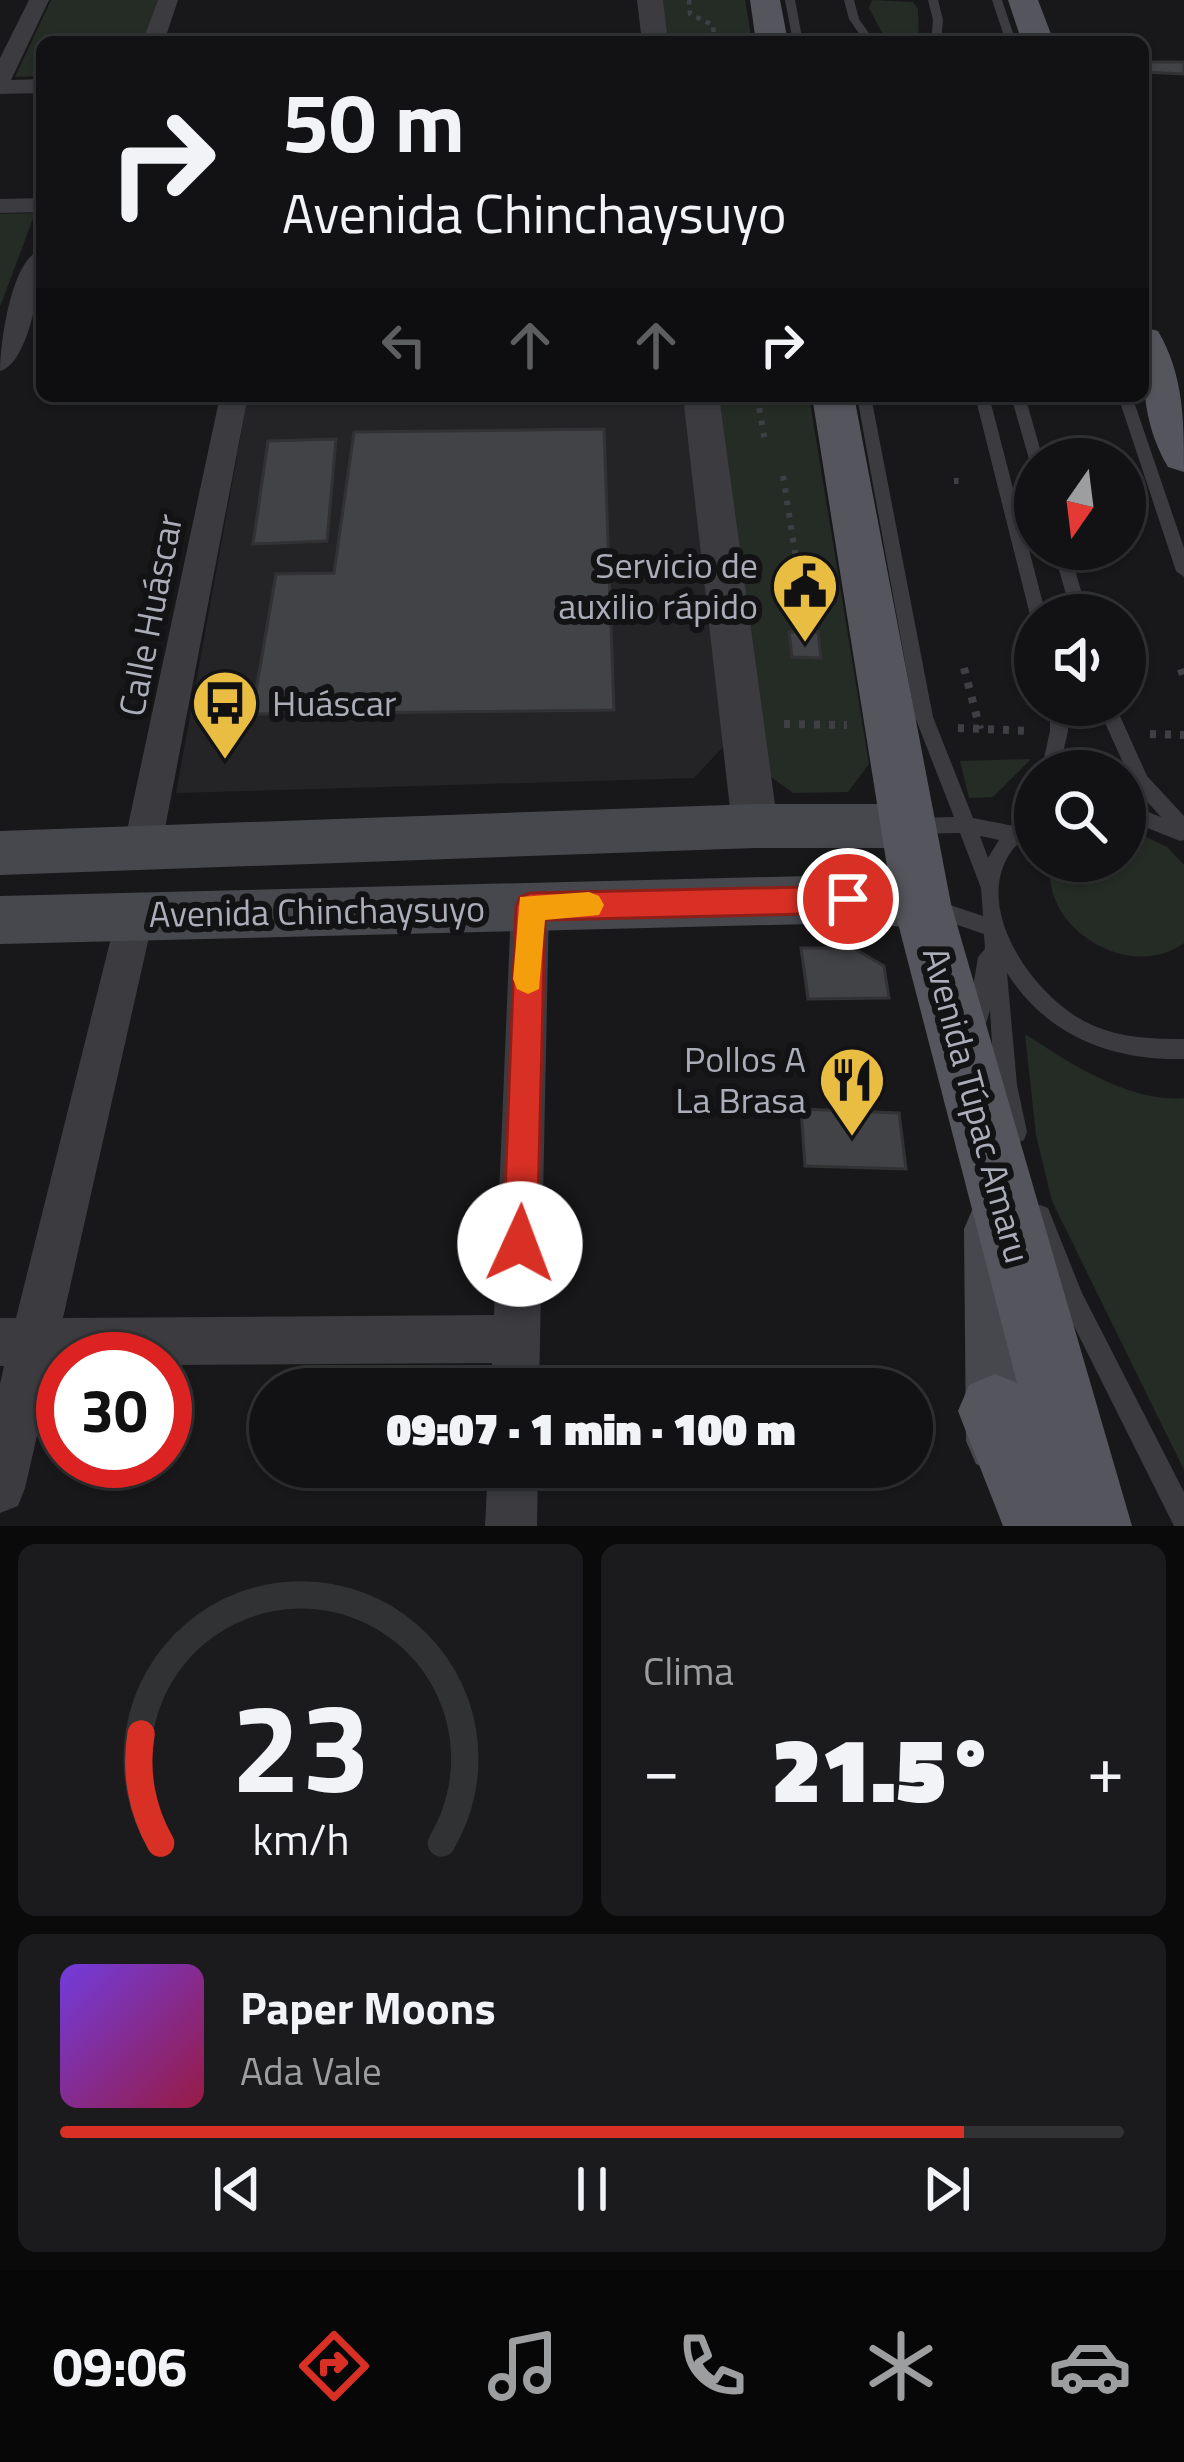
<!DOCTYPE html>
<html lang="es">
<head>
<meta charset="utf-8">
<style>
	body { margin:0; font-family:"Titillium Web",sans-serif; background:#1b1b1d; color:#f1f3f6; height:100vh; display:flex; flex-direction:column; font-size:45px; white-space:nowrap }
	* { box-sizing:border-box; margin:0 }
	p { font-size:39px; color:#9c9ea0 }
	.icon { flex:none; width:66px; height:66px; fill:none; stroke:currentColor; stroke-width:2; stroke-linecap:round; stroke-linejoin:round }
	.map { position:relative; height:1526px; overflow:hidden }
	.details { display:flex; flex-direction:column; gap:18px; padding:18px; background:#0a0a0b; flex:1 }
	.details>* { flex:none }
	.banner { position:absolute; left:36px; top:36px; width:1113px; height:366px; border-radius:18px; box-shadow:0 3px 9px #0004,0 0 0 3px #313234; background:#121214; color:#f1f3f6; overflow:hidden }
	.needle { width:78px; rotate:194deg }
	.controls { position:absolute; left:1014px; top:438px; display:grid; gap:24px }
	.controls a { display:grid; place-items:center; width:132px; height:132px; border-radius:50%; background:#121214; box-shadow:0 3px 9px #0004,0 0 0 3px #313234; font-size:60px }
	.speed { position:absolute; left:36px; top:1332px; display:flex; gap:24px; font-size:60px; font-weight:700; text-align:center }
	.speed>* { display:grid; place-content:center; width:156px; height:156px; border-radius:50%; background:#121214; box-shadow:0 3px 9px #0004,0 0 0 3px #313234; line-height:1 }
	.speed .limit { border:18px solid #d22; background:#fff; color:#111 }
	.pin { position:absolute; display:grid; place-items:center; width:102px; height:102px; color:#fff; margin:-51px; border:6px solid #fff; border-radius:50%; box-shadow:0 3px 12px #0007 }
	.me { position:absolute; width:132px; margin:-66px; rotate:2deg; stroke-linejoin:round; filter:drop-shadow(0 0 9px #0008) }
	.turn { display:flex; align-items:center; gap:42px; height:252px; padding:0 48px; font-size:54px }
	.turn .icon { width:156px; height:156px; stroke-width:2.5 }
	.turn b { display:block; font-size:84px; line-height:102px }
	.lanes { display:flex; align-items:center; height:114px; padding:0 48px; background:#0003; justify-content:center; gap:60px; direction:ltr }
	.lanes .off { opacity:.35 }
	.big { font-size:90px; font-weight:800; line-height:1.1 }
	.details .widget { flex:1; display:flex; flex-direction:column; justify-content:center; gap:18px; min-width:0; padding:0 42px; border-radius:18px; background:#1b1b1d }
	.details .dial { align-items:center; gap:0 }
	.dial svg { height:312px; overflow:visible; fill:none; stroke:#313234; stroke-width:7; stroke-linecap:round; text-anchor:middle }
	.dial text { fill:#f1f3f6; stroke:none }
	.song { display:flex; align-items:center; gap:36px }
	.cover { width:144px; height:144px; border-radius:18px; background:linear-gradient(135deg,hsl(260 70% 55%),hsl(340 70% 35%)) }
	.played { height:12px; border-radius:6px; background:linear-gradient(90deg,#d93025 85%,#313234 85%) }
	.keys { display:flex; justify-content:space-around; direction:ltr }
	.heat { display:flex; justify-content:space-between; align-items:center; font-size:66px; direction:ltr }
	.details .tiles { flex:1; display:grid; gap:18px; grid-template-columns:1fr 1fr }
	.widget:last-child { grid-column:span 2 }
	.trip { position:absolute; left:249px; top:1368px; width:684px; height:120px; border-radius:60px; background:#121214; box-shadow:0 3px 9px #0004,0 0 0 3px #313234; font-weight:800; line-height:120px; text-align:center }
	.menu { display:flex; height:192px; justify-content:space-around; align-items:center; background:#070708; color:#9c9ea0 }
	.menu .icon { width:84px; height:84px }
	.menu .on { color:#d93025 }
	.menu b { font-size:54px; color:#f1f3f6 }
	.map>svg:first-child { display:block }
</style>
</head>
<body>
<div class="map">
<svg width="1184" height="1526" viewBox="0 0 1184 1526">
	<rect width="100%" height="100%" fill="#18181a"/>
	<path fill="#242427" d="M 248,396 L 689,396 L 724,746 L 694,778 L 176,793 Z"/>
	<g fill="#242c25">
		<path d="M 51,0 L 158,0 L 142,42 L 42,42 L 42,76 L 15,77 Z"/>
		<path d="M 661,0 L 745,0 L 752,42 L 666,42 Z"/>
		<path d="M 872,0 L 913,2 L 918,9 L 919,42 L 887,42 L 869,8 Z"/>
		<path d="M 35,213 L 0,307 L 0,214 Z"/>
		<path d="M 715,396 L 809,396 L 869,764 L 848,792 L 793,793 L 767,774 Z"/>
		<path d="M 1031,759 L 993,797 L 969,798 L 960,761 Z"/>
		<path d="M 1125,827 L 1167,847 L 1184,865 L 1184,943 C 1130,983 1039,928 1051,861 L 1125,861 Z"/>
		<path d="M 1025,1034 C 1068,1062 1129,1103 1184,1098 L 1184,1470 L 1052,1201 L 1036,1135 Z"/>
	</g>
	<g fill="#424346" stroke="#323235" stroke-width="3">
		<path d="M 1143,62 L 1184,62 L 1184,74 L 1144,72 Z"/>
		<path d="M 604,429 L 614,710 L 252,714 L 276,574 L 334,573 L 354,432 Z"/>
		<path d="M 336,439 L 327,541 L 253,544 L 268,441 Z"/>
		<path d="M 789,632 L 818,632 L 821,658 L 792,657 Z"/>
		<path d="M 801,948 L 853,948 L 884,966 L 889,998 L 808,999 Z"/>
		<path d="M 801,1109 L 899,1113 L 906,1169 L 805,1166 Z"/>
	</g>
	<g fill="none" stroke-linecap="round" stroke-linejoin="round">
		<path stroke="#3f4045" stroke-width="4.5" stroke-dasharray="4.5 6" stroke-linecap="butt" d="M 689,0 L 690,14 L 713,25 L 715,42"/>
		<g stroke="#3f4045" stroke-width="6" stroke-dasharray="4.5 8" stroke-linecap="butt">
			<path d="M 757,396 L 765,441"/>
			<path d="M 783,476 L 801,590"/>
			<path d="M 954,481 L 966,481"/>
		</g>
		<g stroke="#3f4045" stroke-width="8" stroke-dasharray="6 9" stroke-linecap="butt">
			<path d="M 964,668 L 980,729"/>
			<path d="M 1022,669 L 1031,706"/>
			<path d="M 1181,669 L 1184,678"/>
			<path d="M 1125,673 L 1131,694"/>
			<path d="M 784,724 L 847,725"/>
			<path d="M 958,728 L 1033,731"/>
			<path d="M 1150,734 L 1184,735"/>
		</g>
		<g fill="#3b3b40" fill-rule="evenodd">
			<path d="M 785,0 L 795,0 L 803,42 L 793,42 Z"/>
			<path d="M 844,0 L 854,0 L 859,19 L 875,42 L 865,42 L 849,19 Z"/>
			<path d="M 928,0 L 938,0 L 943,20 L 941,42 L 931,42 L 933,20 Z"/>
			<path d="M 992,0 L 1002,0 L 1016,42 L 1006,42 Z"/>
			<path d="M 857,396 L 871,396 L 933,717 L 973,818 L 1014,826 L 1035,813 L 1035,832 C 1028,837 1019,842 1013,849 C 968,908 1037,1001 1092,1025 C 1121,1038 1153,1039 1184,1039 L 1184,1059 C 1112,1061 1047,1036 1007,973 L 1017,1085 L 1027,1132 L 1024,1140 L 1016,1143 L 1008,1140 C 993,1099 993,1053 990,1010 L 984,1031 L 977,1034 L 970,1031 L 967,1024 L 978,957 L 985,949 L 984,934 L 928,915 L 925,909 L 928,903 L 935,900 L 983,916 L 981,888 L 960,833 L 911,834 L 904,832 L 902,826 L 904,820 L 911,818 L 954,817 L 915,717 ZM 980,836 L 999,840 L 988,858 Z"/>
			<path d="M 975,396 L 989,396 L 1046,615 L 1035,615 L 1035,620 L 1030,615 Z"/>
			<path d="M 1011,396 L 1025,396 L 1043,459 L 1035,459 L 1035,464 L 1029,459 Z"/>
			<path d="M 1118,396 L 1132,396 L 1184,548 L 1184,577 L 1176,571 Z"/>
			<path d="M 1053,549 L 1069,549 L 1088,615 L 1072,615 Z"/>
			<path d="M 1050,705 L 1068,705 L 1068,731 L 1059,771 L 1041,771 L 1050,731 Z"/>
			<path d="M 1097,705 L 1115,705 L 1147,776 L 1184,816 L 1184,840 L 1180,841 L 1125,819 L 1125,803 L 1161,817 L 1134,787 Z"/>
			<path d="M 1040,1205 L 1048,1208 L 1082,1293 L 1184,1492 L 1184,1526 L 1174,1526 L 1065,1308 L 1029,1216 L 1032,1208 Z"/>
		</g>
		<g fill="#3b3b40" fill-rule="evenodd">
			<path d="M 29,0 L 49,0 L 11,80 L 42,79 L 42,93 L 0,94 L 0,58 Z"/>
			<path d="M 158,0 L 178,0 L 164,42 L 142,42 Z"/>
			<path d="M 42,198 L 42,212 L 0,213 L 0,199 Z"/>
			<path d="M 42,249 C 42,277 30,363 0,371 C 0,343 11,258 42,249 Z"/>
			<path d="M 220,396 L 248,396 L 161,849 L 155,861 L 142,866 L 129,861 L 123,849 Z"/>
			<path d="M 530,889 L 544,894 L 549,907 L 539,1389 L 491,1389 L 492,1363 L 165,1365 L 165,1359 L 63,1359 L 63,1366 L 53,1366 L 25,1488 L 18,1506 L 0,1513 L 0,1384 L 4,1366 L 0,1366 L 0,1318 L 16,1318 L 120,902 L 134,897 L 148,902 L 154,915 L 63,1318 L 494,1315 L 511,907 L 516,894 Z"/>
			<path d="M 488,1467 L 538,1467 L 537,1526 L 485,1526 Z"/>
		</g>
		<g fill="#3b3b40" fill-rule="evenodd">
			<path d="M 637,0 L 663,0 L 668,42 L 642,42 Z"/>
			<path d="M 683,396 L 719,396 L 778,826 L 771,840 L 755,846 L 739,840 L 732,826 Z"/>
		</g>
		<g fill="#47484e" fill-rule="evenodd">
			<path d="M 755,804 L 909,804 L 927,811 L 934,826 L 927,841 L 909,848 L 755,848 L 0,875 L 0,831 Z"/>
			<path d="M 848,875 L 922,880 L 940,887 L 948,904 L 940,921 L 922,928 L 848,923 L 0,944 L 0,896 Z"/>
			<path d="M 994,1199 L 1015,1208 L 1024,1229 L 1032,1441 L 1022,1464 L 999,1474 L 976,1464 L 966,1441 L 964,1229 L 973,1208 Z"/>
		</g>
		<g fill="#55565d" fill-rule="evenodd">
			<path d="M 750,0 L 780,0 L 788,42 L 756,42 Z"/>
			<path d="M 1008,0 L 1038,0 L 1054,42 L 1022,42 Z"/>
			<path d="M 1143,327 L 1158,331 C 1184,375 1184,422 1184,472 L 1168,467 C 1141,421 1143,378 1143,327 Z"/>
			<path d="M 812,396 L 854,396 L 951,904 L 1132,1526 L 1003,1526 L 958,1411 L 969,1385 L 995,1374 L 1017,1383 L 893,904 Z"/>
		</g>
	</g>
	<path fill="#d93025" stroke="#8d1f18" stroke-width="3" d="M 848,886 L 859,890 L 863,899 L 859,909 L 848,913 L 545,920 L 537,1244 L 532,1257 L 520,1262 L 508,1257 L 503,1244 L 516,907 L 520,897 L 530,893 Z"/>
	<path fill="#f59e0b" d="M 589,892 L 599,896 L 604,905 L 599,915 L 545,920 L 539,989 L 528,994 L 517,989 L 513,979 L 520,897 Z"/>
	<defs>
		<g id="civic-pin" transform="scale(3.45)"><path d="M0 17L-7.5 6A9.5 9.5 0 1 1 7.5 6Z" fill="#e8bd41" stroke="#131315"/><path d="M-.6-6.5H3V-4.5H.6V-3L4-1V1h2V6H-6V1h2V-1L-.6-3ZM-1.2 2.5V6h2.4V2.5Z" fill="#111"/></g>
		<g id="bus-pin" transform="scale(3.45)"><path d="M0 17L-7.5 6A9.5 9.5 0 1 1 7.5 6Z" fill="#e8bd41" stroke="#131315"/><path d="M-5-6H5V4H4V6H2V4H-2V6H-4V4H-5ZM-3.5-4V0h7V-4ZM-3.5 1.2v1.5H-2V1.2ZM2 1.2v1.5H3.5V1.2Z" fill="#111"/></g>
		<g id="restaurant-pin" transform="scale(3.45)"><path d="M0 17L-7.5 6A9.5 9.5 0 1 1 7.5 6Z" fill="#e8bd41" stroke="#131315"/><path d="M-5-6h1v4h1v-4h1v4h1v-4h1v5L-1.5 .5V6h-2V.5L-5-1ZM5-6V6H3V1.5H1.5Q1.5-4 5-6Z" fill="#111"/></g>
	</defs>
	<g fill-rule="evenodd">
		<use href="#civic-pin" x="805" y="586"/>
		<use href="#bus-pin" x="225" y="703"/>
		<use href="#restaurant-pin" x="852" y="1080"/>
	</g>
	<g text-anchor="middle" stroke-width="12" stroke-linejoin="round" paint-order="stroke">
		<g font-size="36" fill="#abaeb9" stroke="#131315" text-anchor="end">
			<text x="758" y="578">Servicio de<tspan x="758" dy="41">auxilio rápido</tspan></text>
			<text x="272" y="716" text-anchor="start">Huáscar</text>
			<text x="806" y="1072">Pollos A<tspan x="806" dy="41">La Brasa</tspan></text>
		</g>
		<g font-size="36" fill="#abaeb9" stroke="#131315">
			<text transform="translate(150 615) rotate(-79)" y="13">Calle Huáscar</text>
			<text transform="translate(317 911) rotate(-1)" y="13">Avenida Chinchaysuyo</text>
			<text transform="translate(977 1105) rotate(75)" y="13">Avenida Túpac Amaru</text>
		</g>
	</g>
</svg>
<div class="controls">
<a><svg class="needle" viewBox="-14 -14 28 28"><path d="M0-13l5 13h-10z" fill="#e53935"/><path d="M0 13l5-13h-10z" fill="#9c9ea0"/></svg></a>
<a><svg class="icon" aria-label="sound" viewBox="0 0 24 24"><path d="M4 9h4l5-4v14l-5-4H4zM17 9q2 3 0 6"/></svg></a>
<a><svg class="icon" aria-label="search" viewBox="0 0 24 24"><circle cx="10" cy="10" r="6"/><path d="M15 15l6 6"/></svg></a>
</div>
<div class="speed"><div class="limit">30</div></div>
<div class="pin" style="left:848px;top:899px;background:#d93025"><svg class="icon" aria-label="arrive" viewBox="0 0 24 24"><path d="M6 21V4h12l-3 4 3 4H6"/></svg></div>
<svg class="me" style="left:520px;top:1244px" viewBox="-20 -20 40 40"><circle r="19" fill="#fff"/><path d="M0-13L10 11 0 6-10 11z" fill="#d93025"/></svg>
<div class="trip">09:07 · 1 min · 100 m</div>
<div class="banner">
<div class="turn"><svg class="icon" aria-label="right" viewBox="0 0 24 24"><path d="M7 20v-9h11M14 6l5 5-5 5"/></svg><div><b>50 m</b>Avenida Chinchaysuyo</div></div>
<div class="lanes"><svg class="icon off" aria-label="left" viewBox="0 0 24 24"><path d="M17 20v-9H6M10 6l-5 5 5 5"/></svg><svg class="icon off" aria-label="ahead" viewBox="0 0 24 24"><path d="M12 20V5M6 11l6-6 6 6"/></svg><svg class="icon off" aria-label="ahead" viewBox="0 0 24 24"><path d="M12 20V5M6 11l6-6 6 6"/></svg><svg class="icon" aria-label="right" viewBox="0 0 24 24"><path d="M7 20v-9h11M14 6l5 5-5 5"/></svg></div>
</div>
</div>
<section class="details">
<div class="tiles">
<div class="widget dial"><svg viewBox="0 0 100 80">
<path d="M14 69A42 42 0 1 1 86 69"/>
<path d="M14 69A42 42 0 0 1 9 41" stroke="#d93025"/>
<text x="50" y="56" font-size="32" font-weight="700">23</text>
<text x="50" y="72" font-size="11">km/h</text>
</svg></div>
<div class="widget"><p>Clima</p>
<div class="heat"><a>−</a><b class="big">21.5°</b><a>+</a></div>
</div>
<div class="widget">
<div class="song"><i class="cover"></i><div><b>Paper Moons</b><p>Ada Vale</p></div></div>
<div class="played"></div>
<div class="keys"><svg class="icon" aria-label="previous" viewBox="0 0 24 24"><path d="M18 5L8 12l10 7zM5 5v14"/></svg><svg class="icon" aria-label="pause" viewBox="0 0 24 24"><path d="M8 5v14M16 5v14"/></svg><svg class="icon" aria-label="next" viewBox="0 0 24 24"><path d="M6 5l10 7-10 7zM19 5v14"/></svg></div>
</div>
</div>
</section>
<nav class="menu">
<b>09:06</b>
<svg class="icon on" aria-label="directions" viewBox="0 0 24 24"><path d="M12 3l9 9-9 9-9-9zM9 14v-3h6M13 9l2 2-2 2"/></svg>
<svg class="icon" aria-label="music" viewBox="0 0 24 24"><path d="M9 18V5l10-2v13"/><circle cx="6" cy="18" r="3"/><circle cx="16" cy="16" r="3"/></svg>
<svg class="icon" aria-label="phone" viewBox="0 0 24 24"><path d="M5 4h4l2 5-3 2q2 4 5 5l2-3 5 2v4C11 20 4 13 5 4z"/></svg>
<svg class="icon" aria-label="climate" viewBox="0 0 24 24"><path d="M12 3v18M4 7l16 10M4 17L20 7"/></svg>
<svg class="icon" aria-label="car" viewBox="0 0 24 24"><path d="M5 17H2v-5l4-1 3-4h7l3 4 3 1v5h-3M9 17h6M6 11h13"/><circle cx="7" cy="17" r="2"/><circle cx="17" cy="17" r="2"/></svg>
</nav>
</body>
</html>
